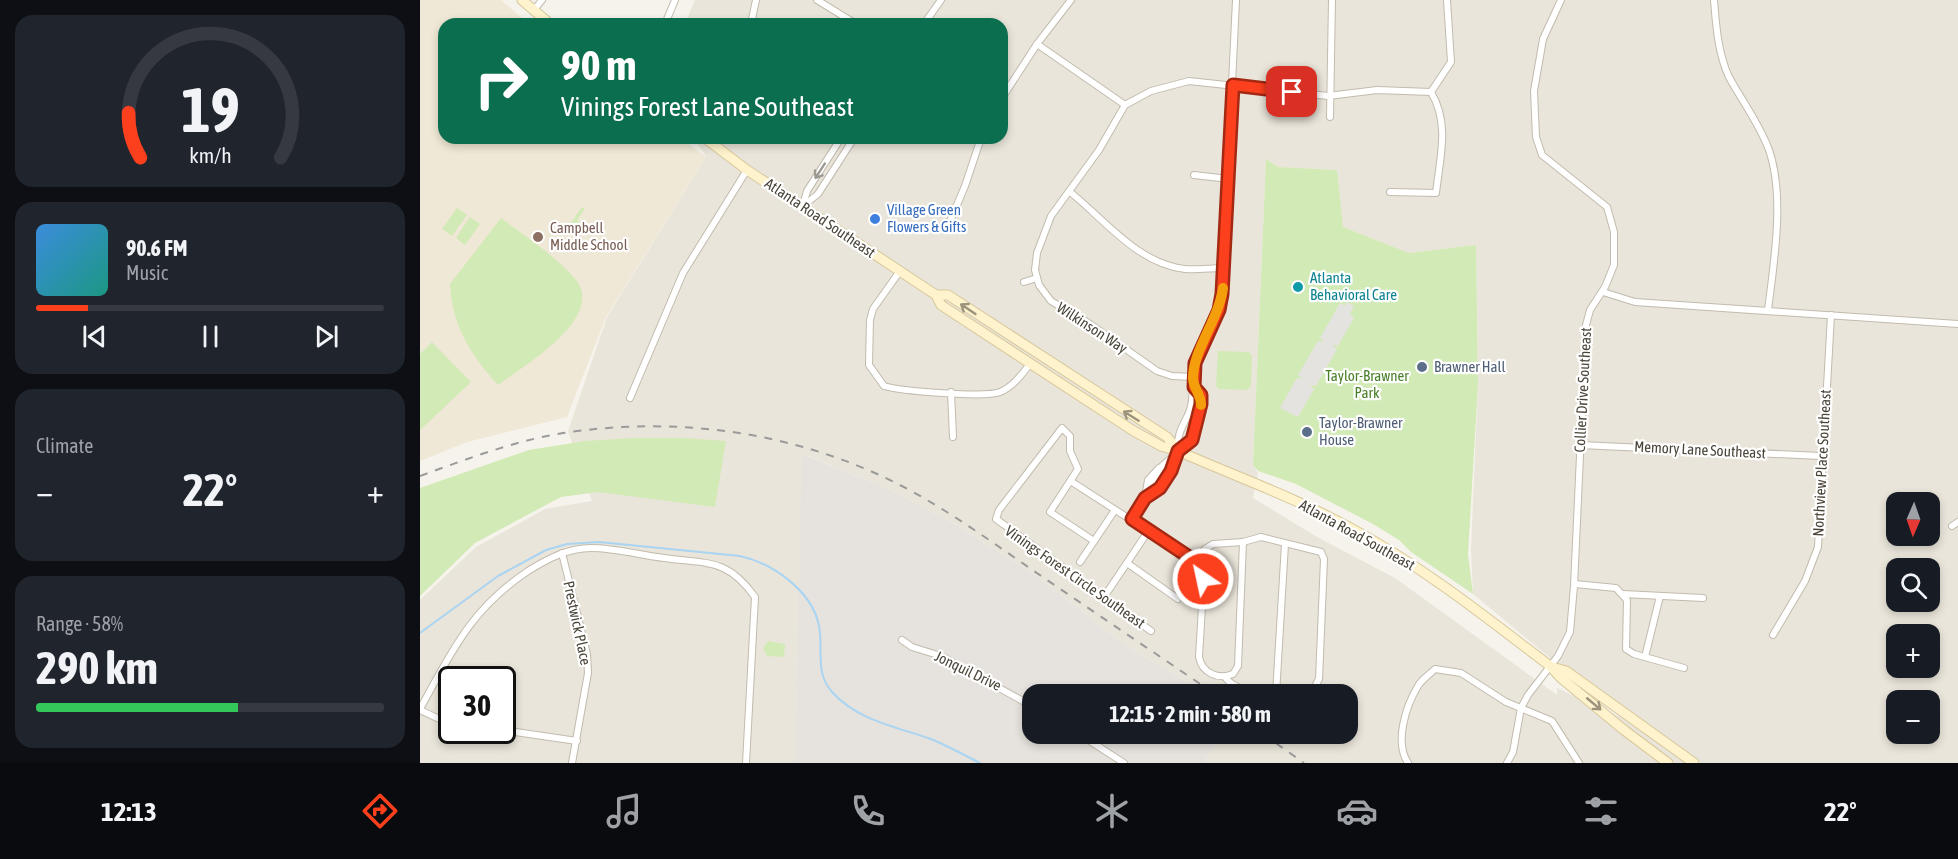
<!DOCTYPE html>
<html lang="en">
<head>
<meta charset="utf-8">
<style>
	body { margin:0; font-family:"Asap Condensed",sans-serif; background:#20242c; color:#f1f3f6; height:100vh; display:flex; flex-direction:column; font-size:22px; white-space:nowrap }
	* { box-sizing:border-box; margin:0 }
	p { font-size:20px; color:#9ea1a6 }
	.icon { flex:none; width:33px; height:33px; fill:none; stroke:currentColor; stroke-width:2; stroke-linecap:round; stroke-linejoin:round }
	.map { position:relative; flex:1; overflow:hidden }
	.details { display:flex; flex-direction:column; gap:15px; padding:15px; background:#0d0f14; width:420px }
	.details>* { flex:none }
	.guide { position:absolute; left:18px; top:18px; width:570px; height:126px; border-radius:18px; box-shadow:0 3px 9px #0003; background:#0b6e4f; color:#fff; overflow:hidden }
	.needle { width:39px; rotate:182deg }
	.fabs { position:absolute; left:1466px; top:492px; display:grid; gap:12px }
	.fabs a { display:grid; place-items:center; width:54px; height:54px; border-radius:12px; background:#171b24; box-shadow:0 3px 9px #0003; font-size:30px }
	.speed { position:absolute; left:18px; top:666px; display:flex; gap:12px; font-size:30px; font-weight:700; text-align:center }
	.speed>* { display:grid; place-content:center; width:78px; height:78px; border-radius:50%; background:#171b24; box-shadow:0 3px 9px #0003; line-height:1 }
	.speed .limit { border:3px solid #111; border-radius:9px; background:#fff; color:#111 }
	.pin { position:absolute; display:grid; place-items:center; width:51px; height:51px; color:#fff; margin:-26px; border-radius:12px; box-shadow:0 3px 9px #0006 }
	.me { position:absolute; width:66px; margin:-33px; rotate:326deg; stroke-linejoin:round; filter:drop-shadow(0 0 4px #0008) }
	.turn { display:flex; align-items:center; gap:21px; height:126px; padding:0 24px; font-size:27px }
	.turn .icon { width:78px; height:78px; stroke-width:2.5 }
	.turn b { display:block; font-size:42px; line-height:51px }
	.big { font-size:45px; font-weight:700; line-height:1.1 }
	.details .widget { flex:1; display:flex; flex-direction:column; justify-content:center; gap:9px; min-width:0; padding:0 21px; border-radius:18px; background:#20242c }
	.details .dial { align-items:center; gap:0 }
	.dial svg { height:156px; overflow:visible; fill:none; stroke:#363941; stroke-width:7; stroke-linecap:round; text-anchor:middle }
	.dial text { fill:#f1f3f6; stroke:none }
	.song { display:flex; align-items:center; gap:18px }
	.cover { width:72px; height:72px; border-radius:9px; background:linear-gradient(135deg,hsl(210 70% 55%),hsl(170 70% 35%)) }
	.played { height:6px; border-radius:3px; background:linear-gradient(90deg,#fc3f1d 15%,#363941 15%) }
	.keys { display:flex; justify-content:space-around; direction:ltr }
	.heat { display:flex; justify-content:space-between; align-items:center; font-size:33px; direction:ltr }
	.charge { height:9px; border-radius:4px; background:linear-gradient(90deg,#34c759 58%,#363941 0) }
	.trip { position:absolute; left:602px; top:684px; width:336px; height:60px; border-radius:18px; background:#171b24; box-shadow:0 3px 9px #0003; font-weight:700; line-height:60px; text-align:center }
	.menu { display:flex; height:96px; justify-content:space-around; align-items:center; background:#090b0e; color:#9ea1a6 }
	.menu .icon { width:42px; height:42px }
	.menu .selected { color:#fc3f1d }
	.menu b { font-size:27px; color:#f1f3f6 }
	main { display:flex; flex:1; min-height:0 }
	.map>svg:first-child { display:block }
</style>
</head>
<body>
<main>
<section class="details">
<div class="widget dial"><svg viewBox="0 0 100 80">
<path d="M14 69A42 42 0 1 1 86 69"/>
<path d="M14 69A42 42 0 0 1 8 46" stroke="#fc3f1d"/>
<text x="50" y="56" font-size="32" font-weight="700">19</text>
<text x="50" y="72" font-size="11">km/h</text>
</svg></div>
<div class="widget">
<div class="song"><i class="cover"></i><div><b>90.6 FM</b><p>Music</p></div></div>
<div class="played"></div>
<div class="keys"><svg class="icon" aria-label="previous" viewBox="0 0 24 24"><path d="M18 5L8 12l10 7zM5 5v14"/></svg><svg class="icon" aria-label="pause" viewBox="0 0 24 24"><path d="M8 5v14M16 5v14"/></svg><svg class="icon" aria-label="next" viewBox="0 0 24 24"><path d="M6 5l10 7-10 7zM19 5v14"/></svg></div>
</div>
<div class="widget"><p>Climate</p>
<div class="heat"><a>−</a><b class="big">22°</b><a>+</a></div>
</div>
<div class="widget"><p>Range · 58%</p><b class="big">290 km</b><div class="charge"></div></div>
</section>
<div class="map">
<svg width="1538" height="763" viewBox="0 0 1538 763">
	<rect width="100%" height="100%" fill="#f6f3ec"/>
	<path fill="#eae5da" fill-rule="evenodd" d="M 275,0 L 1538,0 L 1538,763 L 783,763 L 804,734 L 927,734 L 927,694 L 787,694 L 702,643 L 614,574 L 534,524 L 469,489 L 383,454 L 375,763 L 0,763 L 0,600 L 56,547 L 125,509 L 172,501 L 148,431 L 187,317 L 286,157 L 274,138 L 582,138 L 582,24 L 265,24 ZM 846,159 L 858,167 L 917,170 L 922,227 L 989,253 L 1056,245 L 1058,384 L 1051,550 L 1053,594 L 1166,688 L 1241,736 L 1137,688 L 1137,695 L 975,578 L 897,537 L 833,498 L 838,473 L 833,465 ZM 1476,502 L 1509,502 L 1509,536 L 1476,536 ZM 1476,568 L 1509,568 L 1509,602 L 1476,602 ZM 1476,634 L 1509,634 L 1509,668 L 1476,668 ZM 32,680 L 82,680 L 82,730 L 32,730 ZM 1476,700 L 1509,700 L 1509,734 L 1476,734 Z"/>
	<path fill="#e6e2dd" d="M 382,454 L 469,489 L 534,524 L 614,574 L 702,643 L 787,694 L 612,694 L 612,734 L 804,734 L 783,763 L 375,763 Z"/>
	<path fill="#efe8d6" d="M 0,0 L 81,0 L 109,24 L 24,24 L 24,138 L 261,138 L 286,157 L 186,317 L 147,417 L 47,442 L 0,461 Z"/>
	<g fill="#d2eab5">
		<path d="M 846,159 L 858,167 L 917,170 L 923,227 L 989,253 L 1056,245 L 1058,384 L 1048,554 L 1053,594 L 991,552 L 979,540 L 953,524 L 876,484 L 838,471 L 833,465 Z"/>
		<path d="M 162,207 L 165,209 L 157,220 L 164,225 L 156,237 L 146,230 Z"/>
		<path d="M 37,208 L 47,215 L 32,236 L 22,229 Z"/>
		<path d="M 50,217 L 60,224 L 45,245 L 36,238 Z"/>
		<path d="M 81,218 C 104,236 139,258 156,280 C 186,318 102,367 78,385 C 51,355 32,326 30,284 Z"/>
		<path d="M 12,342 L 51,382 L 0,430 L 0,354 Z"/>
		<path d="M 798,351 L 829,352 L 832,355 L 831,386 L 826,390 L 799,389 L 796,386 Z"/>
		<path d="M 212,438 L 265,438 L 306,441 L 295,507 L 178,492 L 141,497 L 55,543 L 0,596 L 0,488 L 109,450 L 165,441 Z"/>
		<path d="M 348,641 L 365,644 L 364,657 L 347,656 L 343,648 Z"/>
	</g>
	<path fill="#e5e3e0" d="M 927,302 L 934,306 L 930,314 L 934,318 L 918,346 L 912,345 L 917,349 L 896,386 L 890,385 L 894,389 L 878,417 L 860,408 L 877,378 L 883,379 L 878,375 L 898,341 L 904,342 L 900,338 L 920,303 L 925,306 Z"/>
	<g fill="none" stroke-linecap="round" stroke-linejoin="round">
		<path stroke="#a9d4f2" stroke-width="2" d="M 0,633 L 78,576 L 126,550 L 147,544 L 179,542 L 320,556 C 355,564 397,594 400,633 C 402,655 396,675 413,693 C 439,721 477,727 511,739 C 528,746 544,755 560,763"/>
		<g stroke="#c2bbae" stroke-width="8">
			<g id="minor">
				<path d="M 397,0 L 436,24"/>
				<path d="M 1294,0 C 1296,25 1298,54 1309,77 C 1322,101 1339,123 1349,150 C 1365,196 1354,262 1348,310"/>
				<path d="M 114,10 L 122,0"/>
				<path d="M 245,24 L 255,0"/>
				<path d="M 331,24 L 336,0"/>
				<path d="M 504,24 L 521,0"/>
				<path d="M 617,44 L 705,105"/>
				<path d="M 582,98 L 617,44 L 651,0"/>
				<path d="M 910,117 L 912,0"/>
				<path d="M 774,175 L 809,179"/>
				<path d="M 650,192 C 685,220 718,264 765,269 C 778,270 791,268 803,268"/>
				<path d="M 970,192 L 1016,193 C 1020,157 1030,124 1011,92 L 1031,62 L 1027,0"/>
				<path d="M 383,205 L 387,191 L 421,138"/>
				<path d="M 383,206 L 398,194 L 434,138"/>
				<path d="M 528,226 L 545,186 L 561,138"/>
				<path d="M 480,271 L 453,309 L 450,320 L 449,365 L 464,386 C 480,391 565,398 580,392 C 593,387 602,374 610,364"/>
				<path d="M 604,282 L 617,278"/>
				<path d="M 1183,292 L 1215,302 L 1538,324"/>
				<path d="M 773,377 L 752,376 L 737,371 L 670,324 L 631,301 L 619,285 L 615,270 L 617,253 L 631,216 L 679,150 L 705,105 L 731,91 L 769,81 L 908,96 L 957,90 L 1011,92"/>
				<path d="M 531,392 L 533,437"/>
				<path d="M 210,398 L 263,273 L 327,170"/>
				<path d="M 1160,445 L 1401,456"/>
				<path d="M 652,482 L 781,565 L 784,572 L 779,657 C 782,673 798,680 813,674 L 818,666 L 823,542"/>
				<path d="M 726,492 L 728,480 L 739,468"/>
				<path d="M 725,498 C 752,480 753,465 759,436 C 761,425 769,417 771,406 C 774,392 772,378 775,364 C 781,340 797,319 802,294 L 816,0"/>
				<path d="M 712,519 L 742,466 L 772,440 L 781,404 L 781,395 L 774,387"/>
				<path d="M 1532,526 L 1538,522"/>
				<path d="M 674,541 L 630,512 L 658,469 L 650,451 L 650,436 L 642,428 L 579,510 L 576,519 L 731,631"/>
				<path d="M 142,553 L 167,654 L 168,673 L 152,763"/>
				<path d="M 776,561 L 785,549 L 793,544 L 823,542 L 841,537 L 901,552 L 904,559 L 899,679 L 891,694"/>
				<path d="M 660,562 L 695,510"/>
				<path d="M 707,563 L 758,599"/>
				<path d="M 1155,584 L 1196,588 L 1207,600 L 1206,649 L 1214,654 L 1264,668"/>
				<path d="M 1203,594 L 1283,598"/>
				<path d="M 684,597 L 729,530"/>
				<path d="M 1353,635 L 1385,581 L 1398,547 L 1411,315"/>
				<path d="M 482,640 L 492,647 L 521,656 L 612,706"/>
				<path d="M 1225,657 L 1240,596"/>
				<path d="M 805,677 C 816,693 842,692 859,694"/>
				<path d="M 856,694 L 865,544"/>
				<path d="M 0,709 C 32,651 51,609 108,571 C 127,559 148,548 171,548 C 195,548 220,555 244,558 C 288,564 307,558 335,597 L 326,763"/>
				<path d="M 0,710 L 32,725"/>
				<path d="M 82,730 L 157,741"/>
				<path d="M 659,734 L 704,763"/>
				<path d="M 988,763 C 974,742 986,706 998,686 C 1002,679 1010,674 1015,669 L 1041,673 L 1086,702 L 1132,721 L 1159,763"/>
				<path d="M 1087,763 L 1093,752 L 1101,708 L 1108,695 L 1138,656 L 1150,632 L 1154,586 L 1166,325 L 1170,310 L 1185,287 L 1194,265 L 1194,232 L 1187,207 L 1122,155 L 1116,137 L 1114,91 L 1123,39 L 1141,0"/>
			</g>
		</g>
		<g stroke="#d6c79b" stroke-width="11">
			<g id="secondary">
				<path d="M 102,0 L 130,24"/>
				<path d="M 285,138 L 327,170 L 516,295 L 521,305 L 712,430 L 741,446 L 758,451 C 817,477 879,499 936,531 C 1006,569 1067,618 1130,666 L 1141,678 L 1204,730 L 1248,763"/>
				<path d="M 516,295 L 528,295 L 747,437 L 758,451"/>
				<path d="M 1132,667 L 1146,671 L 1274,763"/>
			</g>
		</g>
		<use href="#minor" stroke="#fff" stroke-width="6"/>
		<use href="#secondary" stroke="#fff3cd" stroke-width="9"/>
		<g stroke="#9a9a9a" stroke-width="2" stroke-dasharray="8 8" stroke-linecap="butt">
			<path d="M 0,476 C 47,459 94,441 143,433 C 256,416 371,431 474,482 C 528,509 577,546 627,580 C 683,618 739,656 795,694"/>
			<path d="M 843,734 L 884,763"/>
		</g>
	</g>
	<defs><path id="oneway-shaft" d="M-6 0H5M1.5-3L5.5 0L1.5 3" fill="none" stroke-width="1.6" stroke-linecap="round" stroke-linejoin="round" transform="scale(1.5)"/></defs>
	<use stroke="#9c9892" href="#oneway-shaft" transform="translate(400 171) rotate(123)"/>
	<g stroke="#9c937c">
		<use href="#oneway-shaft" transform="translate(548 309) rotate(-146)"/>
		<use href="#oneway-shaft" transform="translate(711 416) rotate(-148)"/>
		<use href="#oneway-shaft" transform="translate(1174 704) rotate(40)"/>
	</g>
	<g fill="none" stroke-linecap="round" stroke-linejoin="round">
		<g stroke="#a42913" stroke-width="15">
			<path id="route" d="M 783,579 L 781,565 L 712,519 L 725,498 L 740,488 L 751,471 L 758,451 L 772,440 L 781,404 L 781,395 L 774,387 L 775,363 L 799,310 L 802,294 L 813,85 L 872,92"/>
		</g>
		<use href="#route" stroke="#fc3f1d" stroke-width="10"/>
		<path stroke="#f59e0b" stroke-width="10" d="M 781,405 C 781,394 773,388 773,378 C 773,350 799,319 803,288"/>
	</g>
	<circle fill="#3f7fe0" stroke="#fff" stroke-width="2" cx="455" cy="219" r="6"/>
	<circle fill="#8d6e63" stroke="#fff" stroke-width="2" cx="118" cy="237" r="6"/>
	<circle fill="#0f9aa8" stroke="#fff" stroke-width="2" cx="878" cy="287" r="6"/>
	<g fill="#5c6f8a" stroke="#fff" stroke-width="2">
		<circle cx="1002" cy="367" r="6"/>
		<circle cx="887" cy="432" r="6"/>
	</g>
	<g text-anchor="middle" stroke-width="4.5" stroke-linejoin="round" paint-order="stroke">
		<g font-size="15" fill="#366cbe" stroke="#fff" text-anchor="start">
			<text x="467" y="215">Village Green<tspan x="467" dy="17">Flowers &amp; Gifts</tspan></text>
		</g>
		<g font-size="15" fill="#4b4439" stroke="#fff">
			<text transform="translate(400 218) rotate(34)" y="5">Atlanta Road Southeast</text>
			<text transform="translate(672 328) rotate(33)" y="5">Wilkinson Way</text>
			<text transform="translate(1163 390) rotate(-87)" y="5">Collier Drive Southeast</text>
			<text transform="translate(1280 450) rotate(3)" y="5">Memory Lane Southeast</text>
			<text transform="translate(1402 463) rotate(-87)" y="5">Northview Place Southeast</text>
			<text transform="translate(937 535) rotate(29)" y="5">Atlanta Road Southeast</text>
			<text transform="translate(655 577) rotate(35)" y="5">Vinings Forest Circle Southeast</text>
			<text transform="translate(157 623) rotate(78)" y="5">Prestwick Place</text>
			<text transform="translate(548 671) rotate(26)" y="5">Jonquil Drive</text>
		</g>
		<g font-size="15" fill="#785e54" stroke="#fff" text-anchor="start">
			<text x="130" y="233">Campbell<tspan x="130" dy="17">Middle School</tspan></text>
		</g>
		<g font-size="15" fill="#0d838f" stroke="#fff" text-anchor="start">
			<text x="890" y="283">Atlanta<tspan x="890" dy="17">Behavioral Care</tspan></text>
		</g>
		<g font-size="15" fill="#4e5e75" stroke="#fff" text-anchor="start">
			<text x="1014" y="372">Brawner Hall</text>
			<text x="899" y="428">Taylor-Brawner<tspan x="899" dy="17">House</tspan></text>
		</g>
		<g font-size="15" fill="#4a7f2a" stroke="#fff">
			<text x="947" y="381">Taylor-Brawner<tspan x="947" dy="17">Park</tspan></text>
		</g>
	</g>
</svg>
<div class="fabs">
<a><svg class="needle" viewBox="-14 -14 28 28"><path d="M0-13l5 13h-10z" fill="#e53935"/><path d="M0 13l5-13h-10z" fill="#9ea1a6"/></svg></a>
<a><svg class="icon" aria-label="search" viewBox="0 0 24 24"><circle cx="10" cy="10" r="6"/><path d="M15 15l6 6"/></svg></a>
<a>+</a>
<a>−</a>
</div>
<div class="speed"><div class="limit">30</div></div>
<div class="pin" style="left:872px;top:92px;background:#d93025"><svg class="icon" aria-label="arrive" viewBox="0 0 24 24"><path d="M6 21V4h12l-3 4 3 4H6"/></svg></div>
<svg class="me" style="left:783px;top:579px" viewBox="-20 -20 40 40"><circle r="17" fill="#fc3f1d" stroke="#fff" stroke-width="3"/><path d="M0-11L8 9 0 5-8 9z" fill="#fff"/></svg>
<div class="trip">12:15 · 2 min · 580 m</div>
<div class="guide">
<div class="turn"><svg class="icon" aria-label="right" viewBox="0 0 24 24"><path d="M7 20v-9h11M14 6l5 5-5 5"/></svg><div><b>90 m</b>Vinings Forest Lane Southeast</div></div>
</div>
</div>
</main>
<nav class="menu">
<b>12:13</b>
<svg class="icon selected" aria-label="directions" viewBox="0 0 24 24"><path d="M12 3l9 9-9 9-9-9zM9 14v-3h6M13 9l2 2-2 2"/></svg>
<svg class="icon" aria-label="music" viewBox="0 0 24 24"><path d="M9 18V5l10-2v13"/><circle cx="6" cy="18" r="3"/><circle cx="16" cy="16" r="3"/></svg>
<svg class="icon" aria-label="phone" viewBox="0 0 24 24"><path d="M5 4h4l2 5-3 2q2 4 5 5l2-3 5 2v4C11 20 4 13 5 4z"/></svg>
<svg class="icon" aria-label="climate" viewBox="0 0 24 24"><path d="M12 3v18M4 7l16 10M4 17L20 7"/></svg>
<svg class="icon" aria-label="car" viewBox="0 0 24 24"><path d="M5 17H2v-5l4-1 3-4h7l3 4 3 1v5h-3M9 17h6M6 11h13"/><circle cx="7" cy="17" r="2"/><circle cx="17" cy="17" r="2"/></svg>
<svg class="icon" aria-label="filters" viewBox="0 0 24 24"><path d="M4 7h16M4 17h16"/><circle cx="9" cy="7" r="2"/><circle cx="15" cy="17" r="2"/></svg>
<b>22°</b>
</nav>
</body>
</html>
